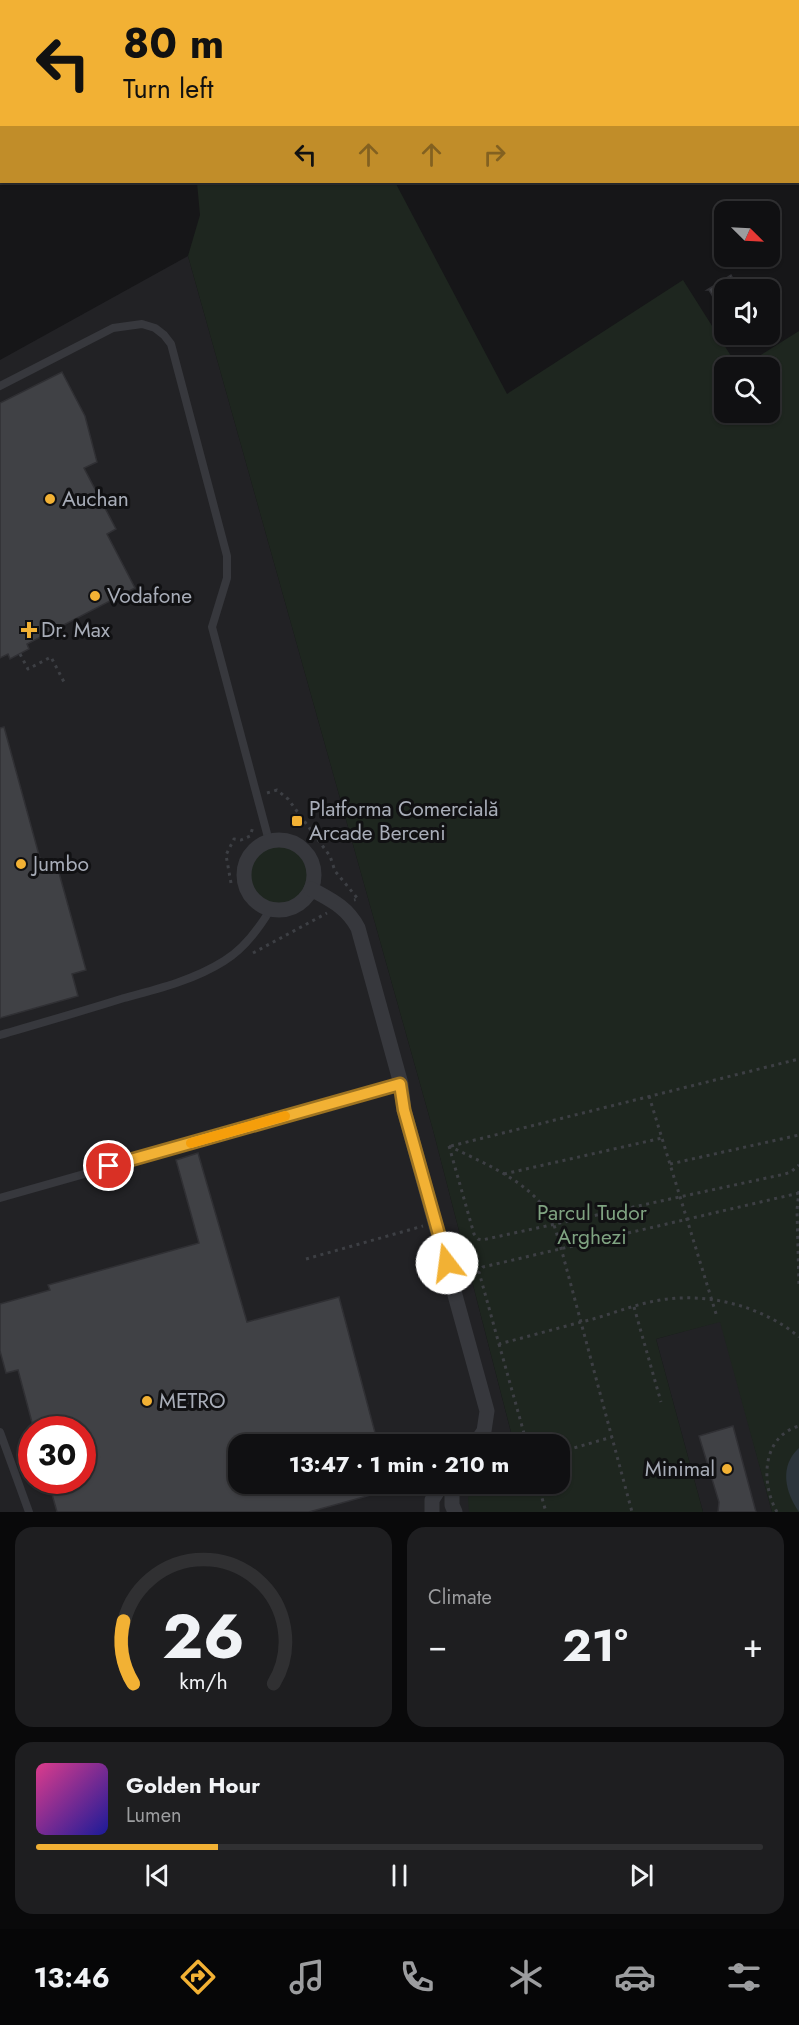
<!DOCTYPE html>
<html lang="en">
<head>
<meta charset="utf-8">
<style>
	body { margin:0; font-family:Jost,sans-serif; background:#1e1e20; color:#f1f3f6; height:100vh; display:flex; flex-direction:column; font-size:22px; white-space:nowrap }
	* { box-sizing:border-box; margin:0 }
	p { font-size:20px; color:#9c9d9f }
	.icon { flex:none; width:33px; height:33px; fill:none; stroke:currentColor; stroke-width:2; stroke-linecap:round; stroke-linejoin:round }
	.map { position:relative; height:1512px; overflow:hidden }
	.sheet { display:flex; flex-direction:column; gap:15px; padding:15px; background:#09090a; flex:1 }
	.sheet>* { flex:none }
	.hud { position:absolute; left:0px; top:0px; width:800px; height:183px; box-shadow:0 2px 4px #0004,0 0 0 2px #303032; background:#f2b134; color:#111; overflow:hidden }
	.needle { width:39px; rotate:114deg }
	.tools { position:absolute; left:714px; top:201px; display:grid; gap:12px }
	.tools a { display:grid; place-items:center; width:66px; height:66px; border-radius:12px; background:#101012; box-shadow:0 2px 4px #0004,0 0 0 2px #303032; font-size:30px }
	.speed { position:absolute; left:18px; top:1416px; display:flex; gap:12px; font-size:30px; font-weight:700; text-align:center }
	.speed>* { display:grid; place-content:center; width:78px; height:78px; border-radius:50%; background:#101012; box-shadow:0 2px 4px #0004,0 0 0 2px #303032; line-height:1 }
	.speed .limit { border:9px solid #d22; background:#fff; color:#111 }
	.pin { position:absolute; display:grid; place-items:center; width:51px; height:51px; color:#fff; margin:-26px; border:3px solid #fff; border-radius:50%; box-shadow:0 2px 6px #0007 }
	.me { position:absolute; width:66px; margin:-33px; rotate:345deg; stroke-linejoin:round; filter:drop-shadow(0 0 4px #0008) }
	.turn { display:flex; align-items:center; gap:21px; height:126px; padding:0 24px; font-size:27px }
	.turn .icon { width:78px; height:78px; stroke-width:2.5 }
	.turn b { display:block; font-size:42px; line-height:51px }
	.lanes { display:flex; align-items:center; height:57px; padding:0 24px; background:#0003; justify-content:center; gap:30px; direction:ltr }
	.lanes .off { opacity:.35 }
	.big { font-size:45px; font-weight:700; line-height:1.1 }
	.sheet .widget { flex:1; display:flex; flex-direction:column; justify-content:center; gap:9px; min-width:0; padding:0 21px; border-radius:18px; background:#1e1e20 }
	.sheet .dial { align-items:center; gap:0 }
	.dial svg { height:156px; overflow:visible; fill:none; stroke:#303032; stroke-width:7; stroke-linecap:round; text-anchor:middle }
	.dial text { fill:#f1f3f6; stroke:none }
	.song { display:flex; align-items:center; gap:18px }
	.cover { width:72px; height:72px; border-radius:9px; background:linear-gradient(135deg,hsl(330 70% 55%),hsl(240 70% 35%)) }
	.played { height:6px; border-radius:3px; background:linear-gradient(90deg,#f2b134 25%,#303032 25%) }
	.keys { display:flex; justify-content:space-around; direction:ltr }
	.heat { display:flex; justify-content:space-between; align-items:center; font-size:33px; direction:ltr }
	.sheet .tiles { flex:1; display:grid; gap:15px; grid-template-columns:1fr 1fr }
	.widget:last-child { grid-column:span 2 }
	.trip { position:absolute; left:228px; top:1434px; width:342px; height:60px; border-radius:18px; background:#101012; box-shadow:0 2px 4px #0004,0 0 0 2px #303032; font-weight:700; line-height:60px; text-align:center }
	.menu { display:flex; height:96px; justify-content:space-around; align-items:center; background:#060607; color:#9c9d9f }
	.menu .icon { width:42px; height:42px }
	.menu .selected { color:#f2b134 }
	.menu b { font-size:27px; color:#f1f3f6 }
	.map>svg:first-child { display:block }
</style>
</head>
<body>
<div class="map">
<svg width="799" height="1512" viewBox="0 0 799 1512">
	<rect width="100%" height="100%" fill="#161618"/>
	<g fill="#222225" fill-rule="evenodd">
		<path d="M 188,256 L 433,1130 L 514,1444 L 238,1444 L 238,1484 L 522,1484 L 521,1490 L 526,1512 L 0,1512 L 0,360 ZM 32,1430 L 82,1430 L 82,1480 L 32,1480 Z"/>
		<path d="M 721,1321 L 772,1512 L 703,1512 L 656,1339 Z"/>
	</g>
	<g fill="#1e261f">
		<path d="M 197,182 L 395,182 L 507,394 L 683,280 L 738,367 L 724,368 L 724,412 L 770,412 L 770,368 L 742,367 L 799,331 L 799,1512 L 772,1512 L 720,1322 L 656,1339 L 703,1512 L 469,1512 L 468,1498 L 473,1484 L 489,1484 L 491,1486 L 495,1484 L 521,1484 L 522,1485 L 522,1484 L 560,1484 L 560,1444 L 510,1444 L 512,1436 L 433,1130 L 188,256 L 200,215 Z"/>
		<circle cx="279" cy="876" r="30"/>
	</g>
	<path fill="#2c353c" d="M 799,1448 L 799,1512 C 785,1492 779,1466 799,1448 Z"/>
	<g fill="#404145" stroke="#303034" stroke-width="1.5">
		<path d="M 731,275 L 739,290 L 724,290 L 724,316 L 709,290 L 707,290 Z"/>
		<path d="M 62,372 L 85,416 L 97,462 L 84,468 L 116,529 L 107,534 L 135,588 L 27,644 L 29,649 L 10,659 L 8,654 L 0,658 L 0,403 Z"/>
		<path d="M 4,727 L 42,866 L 56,862 L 86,970 L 72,974 L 78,996 L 0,1018 L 0,728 Z"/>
		<path d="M 198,1153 L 247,1322 L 339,1297 L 378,1444 L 238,1444 L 238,1484 L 400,1484 L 400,1487 L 309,1512 L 57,1512 L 48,1480 L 82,1480 L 82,1430 L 34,1430 L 18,1370 L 6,1373 L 0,1351 L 0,1304 L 50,1290 L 48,1285 L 199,1243 L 176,1160 Z"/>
		<path d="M 733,1426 L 756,1512 L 718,1512 L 719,1502 L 699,1436 Z"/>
	</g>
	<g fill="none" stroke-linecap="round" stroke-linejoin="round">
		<g stroke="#3d3f44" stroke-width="3" stroke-dasharray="3 4.5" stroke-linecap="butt">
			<path d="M 20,654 L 28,669 L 51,657 L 64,682"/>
			<path d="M 267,793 L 277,790 L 288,799 L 330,856 L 335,871 L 358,899 L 354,900"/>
			<path d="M 231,883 L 226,855 L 234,839 L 241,840 L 250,836 L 253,827"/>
			<path d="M 253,953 L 327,913"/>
			<path d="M 649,1096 L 717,1317"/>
			<path d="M 449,1146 C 483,1163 527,1180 548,1213 C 555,1224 557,1236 561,1248 L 632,1512"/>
			<path d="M 449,1146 L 474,1234 L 478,1239 L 482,1240 L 785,1174 L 791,1172 L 799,1165"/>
			<path d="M 451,1146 L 799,1059"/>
			<path d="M 670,1164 L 799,1135"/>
			<path d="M 504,1174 L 662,1138"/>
			<path d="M 799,1191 L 797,1210 L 799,1287"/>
			<path d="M 799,1193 L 483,1267 L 479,1272 L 499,1344 C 530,1336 562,1327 593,1319 C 614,1313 634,1305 655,1301 C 704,1291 761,1305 799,1337"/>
			<path d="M 306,1259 L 423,1226"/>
			<path d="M 634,1307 L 661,1402"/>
			<path d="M 499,1344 L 527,1444"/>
			<path d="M 560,1452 L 612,1437"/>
			<path d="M 538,1484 L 546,1512"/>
			<path d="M 777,1512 C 761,1484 761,1437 799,1426"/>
		</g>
		<g stroke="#37383d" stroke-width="8">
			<path d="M 0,386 L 113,328 L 142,324 L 155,328 L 164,335 L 171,344 L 227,556 L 227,578 L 212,627 L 269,841"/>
			<path d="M 0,1035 C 41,1023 83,1011 124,998 C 158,989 194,980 224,961 C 244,949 258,930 270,910"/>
			<path d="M 0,1198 L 401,1084"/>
			<path d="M 0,1432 L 29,1512"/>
		</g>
		<g stroke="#37383d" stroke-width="15">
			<path d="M 340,2 L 343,0"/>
			<circle cx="279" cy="875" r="35"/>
			<path d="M 311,889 C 331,900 347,907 358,928 L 401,1084 L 404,1110 L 487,1411 L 484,1431 L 475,1444"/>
			<path d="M 452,1484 L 452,1505 L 455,1512"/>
			<path d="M 432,1512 L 432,1500 L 442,1484"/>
		</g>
	</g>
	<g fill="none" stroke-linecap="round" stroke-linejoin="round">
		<g stroke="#9d7322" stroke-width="15">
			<path id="route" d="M 109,1166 L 400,1084 L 404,1110 L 447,1263"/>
		</g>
		<use href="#route" stroke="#f2b134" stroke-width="10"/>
		<path stroke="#f59e0b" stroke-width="10" d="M 191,1143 L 285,1116"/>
	</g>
	<g fill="#f2b134" stroke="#111113" stroke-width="2">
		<circle cx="50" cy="499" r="6"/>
		<circle cx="95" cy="596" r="6"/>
		<path d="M26 621h6v6h6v6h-6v6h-6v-6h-6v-6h6z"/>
		<rect x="291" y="815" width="12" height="12" rx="3"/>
		<circle cx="21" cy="864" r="6"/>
		<circle cx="147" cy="1401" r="6"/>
		<circle cx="727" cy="1469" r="6"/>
	</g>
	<g text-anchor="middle" stroke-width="6" stroke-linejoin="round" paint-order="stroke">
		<g font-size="21" fill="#a8adb8" stroke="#111113" text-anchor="start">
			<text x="62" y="506">Auchan</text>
			<text x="107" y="603">Vodafone</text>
			<text x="41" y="637">Dr. Max</text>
			<text x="309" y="816">Platforma Comercială<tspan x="309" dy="24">Arcade Berceni</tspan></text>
			<text x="33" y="871">Jumbo</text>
			<text x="159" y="1408">METRO</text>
			<text x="715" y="1476" text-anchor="end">Minimal</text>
		</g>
		<g font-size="21" fill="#7fa381" stroke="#111113">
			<text x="592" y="1220">Parcul Tudor<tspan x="592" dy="24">Arghezi</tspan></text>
		</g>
	</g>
</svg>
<div class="tools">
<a><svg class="needle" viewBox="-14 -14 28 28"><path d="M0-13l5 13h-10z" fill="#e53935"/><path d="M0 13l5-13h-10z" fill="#9c9d9f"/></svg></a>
<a><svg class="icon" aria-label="sound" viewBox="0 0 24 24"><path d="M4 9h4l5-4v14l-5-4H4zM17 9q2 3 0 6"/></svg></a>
<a><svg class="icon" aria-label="search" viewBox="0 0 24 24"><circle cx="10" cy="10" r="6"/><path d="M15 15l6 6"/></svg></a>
</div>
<div class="speed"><div class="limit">30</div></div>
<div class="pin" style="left:109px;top:1166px;background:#d93025"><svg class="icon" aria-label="arrive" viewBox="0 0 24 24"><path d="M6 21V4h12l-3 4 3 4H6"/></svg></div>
<svg class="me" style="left:447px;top:1263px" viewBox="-20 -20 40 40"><circle r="19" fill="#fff"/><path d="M0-13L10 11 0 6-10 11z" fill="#f2b134"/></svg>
<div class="trip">13:47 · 1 min · 210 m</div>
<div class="hud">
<div class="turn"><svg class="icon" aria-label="left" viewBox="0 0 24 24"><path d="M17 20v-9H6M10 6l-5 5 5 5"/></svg><div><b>80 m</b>Turn left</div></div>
<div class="lanes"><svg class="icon" aria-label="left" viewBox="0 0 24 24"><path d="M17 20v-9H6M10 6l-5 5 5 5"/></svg><svg class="icon off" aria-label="ahead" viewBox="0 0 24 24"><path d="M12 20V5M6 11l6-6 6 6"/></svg><svg class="icon off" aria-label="ahead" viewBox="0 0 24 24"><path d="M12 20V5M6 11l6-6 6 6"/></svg><svg class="icon off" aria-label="right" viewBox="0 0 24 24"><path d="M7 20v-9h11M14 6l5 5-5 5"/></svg></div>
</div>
</div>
<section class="sheet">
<div class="tiles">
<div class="widget dial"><svg viewBox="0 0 100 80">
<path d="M14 69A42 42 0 1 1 86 69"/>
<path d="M14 69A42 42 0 0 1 9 37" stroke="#f2b134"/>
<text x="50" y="56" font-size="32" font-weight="700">26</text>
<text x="50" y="72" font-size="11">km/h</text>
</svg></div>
<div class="widget"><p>Climate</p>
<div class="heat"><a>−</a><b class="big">21°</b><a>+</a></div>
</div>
<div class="widget">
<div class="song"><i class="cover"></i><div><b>Golden Hour</b><p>Lumen</p></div></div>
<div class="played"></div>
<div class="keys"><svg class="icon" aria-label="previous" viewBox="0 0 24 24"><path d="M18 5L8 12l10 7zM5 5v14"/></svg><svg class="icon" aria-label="pause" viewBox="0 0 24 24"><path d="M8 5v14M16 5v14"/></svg><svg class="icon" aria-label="next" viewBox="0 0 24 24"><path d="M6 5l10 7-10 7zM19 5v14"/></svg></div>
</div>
</div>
</section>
<nav class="menu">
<b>13:46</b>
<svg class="icon selected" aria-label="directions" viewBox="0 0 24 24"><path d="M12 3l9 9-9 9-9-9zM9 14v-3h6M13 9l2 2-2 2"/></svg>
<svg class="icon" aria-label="music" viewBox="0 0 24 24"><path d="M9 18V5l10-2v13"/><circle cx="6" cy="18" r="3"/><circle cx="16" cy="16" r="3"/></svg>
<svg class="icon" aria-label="phone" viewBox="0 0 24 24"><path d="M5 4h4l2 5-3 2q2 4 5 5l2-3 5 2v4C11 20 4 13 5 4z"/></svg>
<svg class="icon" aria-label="climate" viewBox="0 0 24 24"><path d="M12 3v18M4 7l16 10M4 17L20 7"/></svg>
<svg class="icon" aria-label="car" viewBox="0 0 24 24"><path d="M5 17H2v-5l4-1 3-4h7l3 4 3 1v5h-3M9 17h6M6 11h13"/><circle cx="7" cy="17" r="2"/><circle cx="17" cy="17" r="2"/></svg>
<svg class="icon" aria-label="filters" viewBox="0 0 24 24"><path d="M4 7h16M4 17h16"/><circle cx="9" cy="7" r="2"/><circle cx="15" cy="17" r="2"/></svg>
</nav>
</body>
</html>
